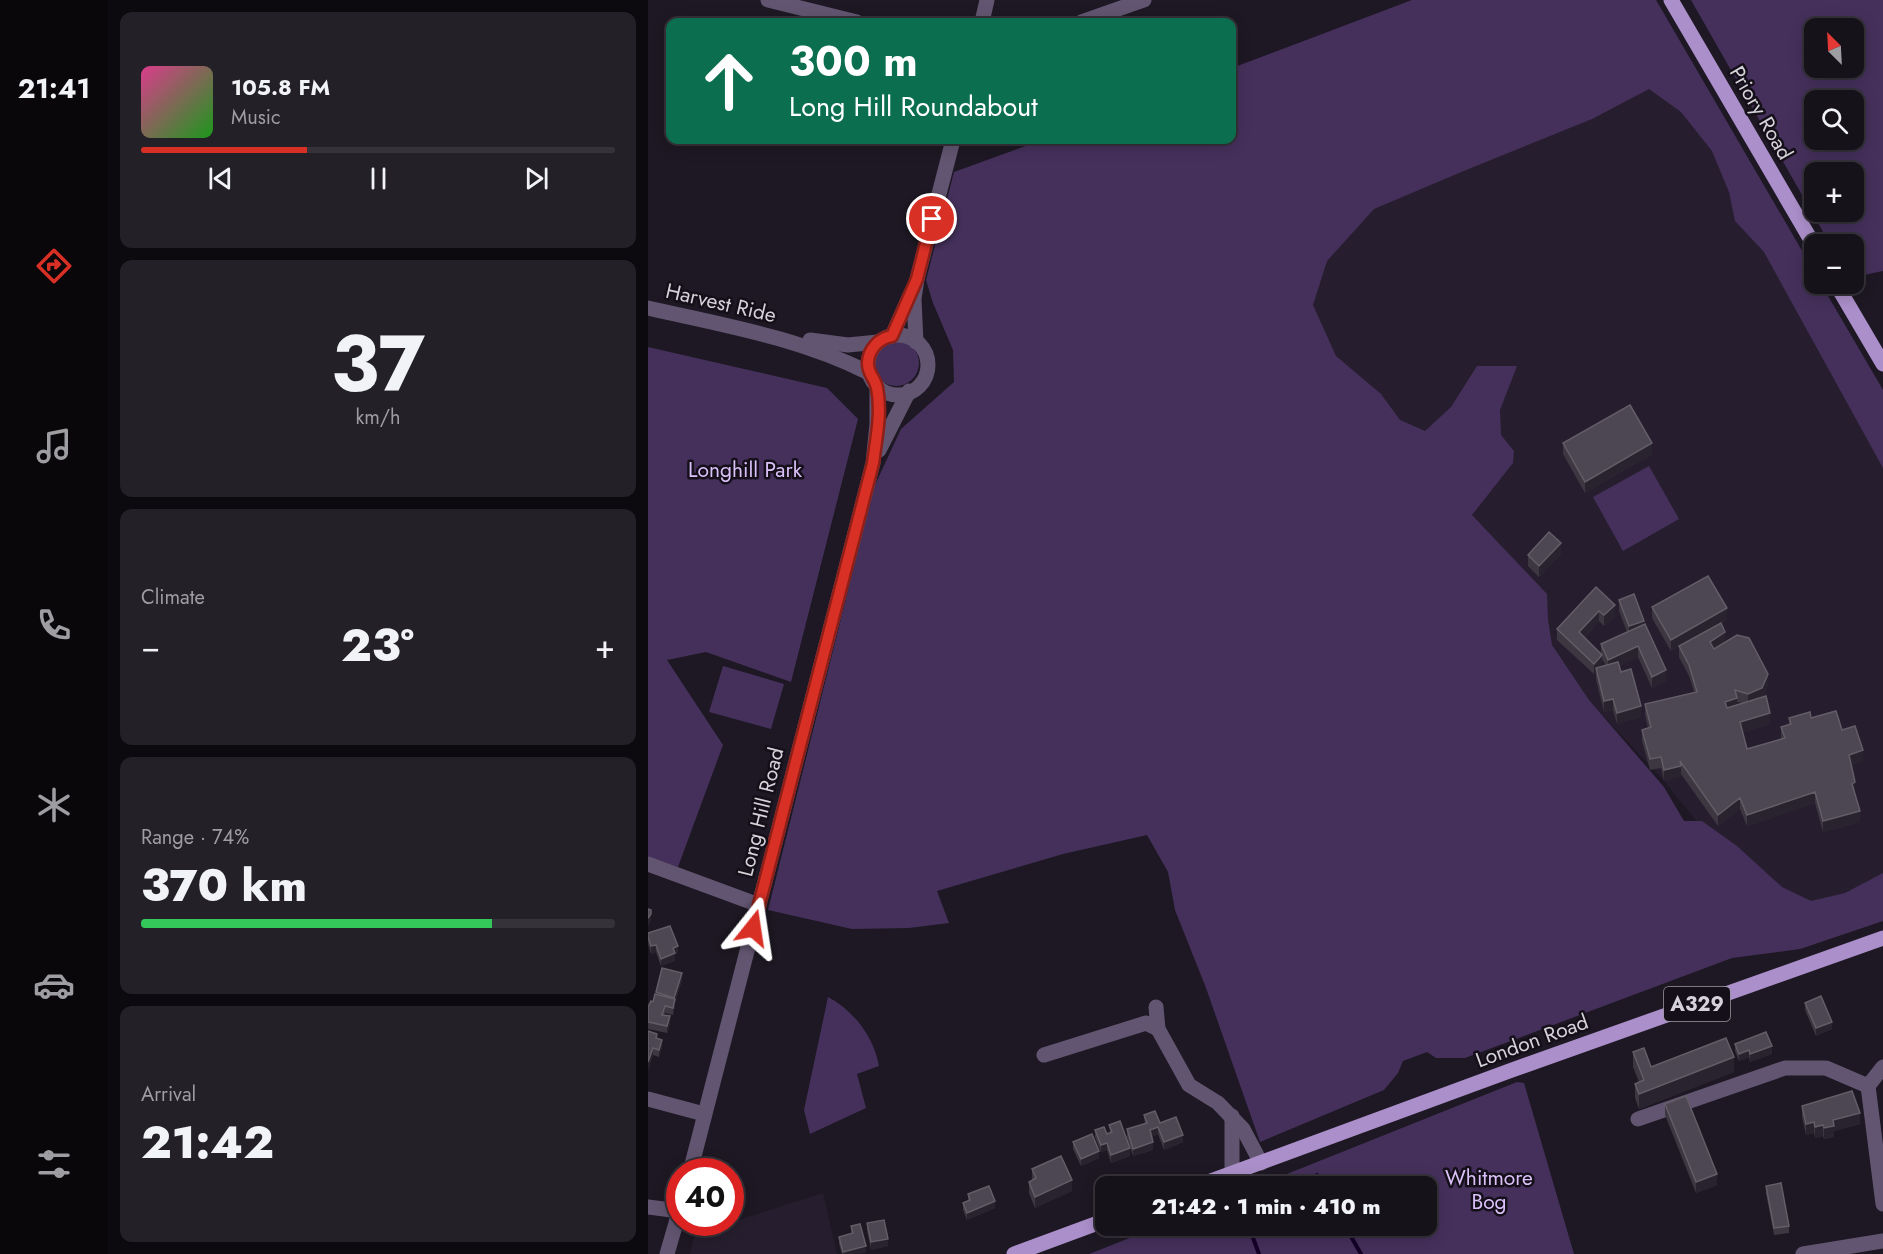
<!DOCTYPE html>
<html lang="en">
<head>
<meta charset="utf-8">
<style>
	body { margin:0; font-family:Jost,sans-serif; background:#232027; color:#f1f3f6; height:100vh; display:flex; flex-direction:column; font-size:22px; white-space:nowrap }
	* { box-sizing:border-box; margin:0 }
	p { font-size:20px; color:#9e9ea2 }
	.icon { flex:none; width:33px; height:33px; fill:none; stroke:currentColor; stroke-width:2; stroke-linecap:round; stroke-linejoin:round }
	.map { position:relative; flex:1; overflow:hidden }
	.side { display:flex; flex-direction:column; gap:12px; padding:12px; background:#0c0a0e; width:540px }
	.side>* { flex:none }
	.top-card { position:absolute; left:18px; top:18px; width:570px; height:126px; border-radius:12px; box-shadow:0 3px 15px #0003,0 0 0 2px #353239; background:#0b6e4f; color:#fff; overflow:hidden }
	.needle { width:39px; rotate:336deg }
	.tools { position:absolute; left:1156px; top:18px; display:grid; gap:12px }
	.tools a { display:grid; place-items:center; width:60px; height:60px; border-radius:12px; background:#16121a; box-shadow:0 3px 15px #0003,0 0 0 2px #353239; font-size:30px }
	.speed { position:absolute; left:18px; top:1158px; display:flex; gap:12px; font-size:30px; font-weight:700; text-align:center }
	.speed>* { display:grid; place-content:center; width:78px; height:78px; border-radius:50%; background:#16121a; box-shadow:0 3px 15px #0003,0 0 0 2px #353239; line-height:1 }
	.speed .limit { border:9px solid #d22; background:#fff; color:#111 }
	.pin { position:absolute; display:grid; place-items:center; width:51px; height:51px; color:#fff; margin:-26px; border:3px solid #fff; border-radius:50%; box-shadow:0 2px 6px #0007 }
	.me { position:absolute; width:66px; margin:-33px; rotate:15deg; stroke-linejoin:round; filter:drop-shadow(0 0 4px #0008) }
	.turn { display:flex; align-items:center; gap:21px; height:126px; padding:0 24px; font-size:27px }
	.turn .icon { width:78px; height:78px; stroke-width:2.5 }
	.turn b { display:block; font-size:42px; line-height:51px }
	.big { font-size:45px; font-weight:800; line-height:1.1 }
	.side .tile { flex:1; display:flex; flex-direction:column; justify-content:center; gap:9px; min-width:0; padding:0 21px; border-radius:12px; background:#232027 }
	.side .dial { align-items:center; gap:0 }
	.dial b { font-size:78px; line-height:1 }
	.song { display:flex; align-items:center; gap:18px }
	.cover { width:72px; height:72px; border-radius:9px; background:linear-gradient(135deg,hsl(330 70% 55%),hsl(120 70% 35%)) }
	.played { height:6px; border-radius:3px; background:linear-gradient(90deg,#d93025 35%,#353239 35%) }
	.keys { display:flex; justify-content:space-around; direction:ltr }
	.heat { display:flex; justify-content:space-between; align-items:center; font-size:33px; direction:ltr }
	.charge { height:9px; border-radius:4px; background:linear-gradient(90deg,#34c759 74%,#353239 0) }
	.trip { position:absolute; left:447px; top:1176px; width:342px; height:60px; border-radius:12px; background:#16121a; box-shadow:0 3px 15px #0003,0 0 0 2px #353239; font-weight:800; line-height:60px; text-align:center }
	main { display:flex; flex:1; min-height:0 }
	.tab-bar { display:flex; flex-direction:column; width:108px; justify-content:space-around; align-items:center; background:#09070a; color:#9e9ea2 }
	.tab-bar .icon { width:42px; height:42px }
	.tab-bar .current { color:#d93025 }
	.tab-bar b { font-size:27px; color:#f1f3f6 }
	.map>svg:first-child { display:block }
</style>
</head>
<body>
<main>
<nav class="tab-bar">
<b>21:41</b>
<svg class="icon current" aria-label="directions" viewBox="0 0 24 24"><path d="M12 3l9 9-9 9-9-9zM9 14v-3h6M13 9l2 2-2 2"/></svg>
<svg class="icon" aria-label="music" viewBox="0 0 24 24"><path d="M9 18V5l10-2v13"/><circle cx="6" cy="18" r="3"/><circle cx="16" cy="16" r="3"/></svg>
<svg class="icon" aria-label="phone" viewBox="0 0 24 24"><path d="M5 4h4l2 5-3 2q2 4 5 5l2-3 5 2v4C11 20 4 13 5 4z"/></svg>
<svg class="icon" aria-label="climate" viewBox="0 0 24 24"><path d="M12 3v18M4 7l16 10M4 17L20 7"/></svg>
<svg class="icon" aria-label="car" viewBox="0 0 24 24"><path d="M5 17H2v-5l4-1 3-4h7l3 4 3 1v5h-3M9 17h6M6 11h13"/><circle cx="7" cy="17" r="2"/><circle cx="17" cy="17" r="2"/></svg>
<svg class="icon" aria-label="filters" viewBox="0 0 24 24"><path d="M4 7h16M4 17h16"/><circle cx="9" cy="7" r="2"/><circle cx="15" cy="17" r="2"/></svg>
</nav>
<section class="side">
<div class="tile">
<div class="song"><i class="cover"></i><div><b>105.8 FM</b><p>Music</p></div></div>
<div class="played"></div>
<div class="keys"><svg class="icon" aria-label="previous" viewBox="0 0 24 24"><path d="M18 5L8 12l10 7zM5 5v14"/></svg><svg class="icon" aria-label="pause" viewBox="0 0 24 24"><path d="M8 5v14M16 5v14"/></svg><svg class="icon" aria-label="next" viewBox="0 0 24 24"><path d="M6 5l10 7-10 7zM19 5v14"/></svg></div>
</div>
<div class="tile dial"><b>37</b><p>km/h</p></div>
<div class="tile"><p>Climate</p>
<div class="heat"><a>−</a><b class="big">23°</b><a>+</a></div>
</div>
<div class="tile"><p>Range · 74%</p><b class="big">370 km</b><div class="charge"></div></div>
<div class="tile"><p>Arrival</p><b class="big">21:42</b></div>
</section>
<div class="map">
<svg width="1235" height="1254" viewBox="0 0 1235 1254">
	<rect width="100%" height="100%" fill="#1d1823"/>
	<g fill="#261e2e">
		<path d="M 764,0 L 1008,0 L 1167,273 L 1167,284 L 1173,284 L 1235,390 L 1235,921 L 1152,949 L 1016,781 L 420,140 L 584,140 L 584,68 Z"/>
		<path d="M 175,1193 L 189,1254 L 42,1254 L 47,1234 Z"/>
	</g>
	<g fill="#45305b" fill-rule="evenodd">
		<path d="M 764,0 L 1008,0 L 1167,273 L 1167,284 L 1173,284 L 1235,390 L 1235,468 L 1116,252 L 1087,221 L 1081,192 L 1064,151 L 1033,112 L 1001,89 L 944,119 L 818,170 L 726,209 L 679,261 L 665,305 L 688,356 L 733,394 L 752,420 L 777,431 L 803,407 L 829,366 L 869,366 L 852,410 L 853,435 L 866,451 L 865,463 L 824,515 L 899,594 L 900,620 L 904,645 L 941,700 L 1016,787 L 1036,821 L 1054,821 L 1089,846 L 1134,887 L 1163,901 L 1197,893 L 1235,873 L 1235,921 L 1152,949 L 1084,958 L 817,1058 L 788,1058 L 779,1052 L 755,1061 L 750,1073 L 736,1090 L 612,1142 L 558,988 L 527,910 L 520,872 L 499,835 L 415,854 L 289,891 L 301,923 L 261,928 L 204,929 L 120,910 L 226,487 L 253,429 L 306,382 L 305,350 L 285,303 L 278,280 L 306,172 L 394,140 L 584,140 L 584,68 Z"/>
		<path d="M 1043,0 L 1235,0 L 1235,271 L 1206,277 L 1206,244 L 1182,244 ZM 1167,28 L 1206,28 L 1206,68 L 1167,68 ZM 1167,100 L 1206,100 L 1206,140 L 1167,140 ZM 1167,172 L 1206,172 L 1206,212 L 1167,212 Z"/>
		<circle cx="248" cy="363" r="23"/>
		<path d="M 0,347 L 179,388 L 210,419 L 143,682 L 58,652 L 19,660 L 75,745 L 30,867 L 0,857 Z"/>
		<path d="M 1001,466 L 1031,519 L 975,551 L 945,497 Z"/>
		<path d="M 75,666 L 136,684 L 123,729 L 61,712 Z"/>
		<path d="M 180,997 C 206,1011 226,1037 231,1066 L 209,1074 L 218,1108 L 162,1134 L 156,1110 Z"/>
		<path d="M 869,1082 L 876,1083 L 926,1254 L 441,1254 L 512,1226 L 778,1226 L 778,1186 L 609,1186 Z"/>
	</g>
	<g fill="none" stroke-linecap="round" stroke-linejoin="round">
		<g stroke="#150028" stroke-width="4">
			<path d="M 669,1175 L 676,1186"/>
			<path d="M 697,1226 L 713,1254"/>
			<path d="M 601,1227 L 611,1254"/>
		</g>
		<g stroke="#625571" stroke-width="15">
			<path d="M 120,0 L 209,22"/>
			<path d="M 334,22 L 339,0"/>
			<path d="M 433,22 L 496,0"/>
			<path d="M 0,308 C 75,325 152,338 221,373"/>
			<circle cx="250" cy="365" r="30"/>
			<path d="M 244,336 L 263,293"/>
			<path d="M 162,340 L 200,345 L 230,342"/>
			<path d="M 268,342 L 266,299 L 269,279 L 305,140"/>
			<path d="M 231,450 L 261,391"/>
			<path d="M 0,864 L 111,905"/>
			<path d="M 508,1007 L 510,1029"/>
			<path d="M 396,1055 L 498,1023 L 510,1029 L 541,1085 L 570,1103 L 595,1129 L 613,1163"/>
			<path d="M 1235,1067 L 1220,1086 L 1235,1204"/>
			<path d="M 0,1099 L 56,1114"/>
			<path d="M 584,1116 L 584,1173"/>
			<path d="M 990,1119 L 1137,1068 L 1178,1068 L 1220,1086"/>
			<path d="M 42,1172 L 225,463 L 229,424 L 229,386"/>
			<path d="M 0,1207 L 31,1211"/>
			<path d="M 19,1254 L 32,1209"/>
			<path d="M 1155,1254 L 1235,1241"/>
		</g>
		<g stroke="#ab8fca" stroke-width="15">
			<path d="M 1023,0 L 1167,247"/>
			<path d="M 1188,284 L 1235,364"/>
			<path d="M 549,1186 L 864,1070 L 1235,938"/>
			<path d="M 366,1254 L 458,1220"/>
		</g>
	</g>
	<g fill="#3c3741" fill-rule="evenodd">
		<path d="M 915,443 L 1004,454 L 937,493 L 915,454 Z"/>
		<path d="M 913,554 L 891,577 L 880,566 L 880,555 Z"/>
		<path d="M 948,587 L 967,616 L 956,626 L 951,621 L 936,638 L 953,653 L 953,644 L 979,632 L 971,611 L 971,600 L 996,625 L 1018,681 L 1004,688 L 990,657 L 971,666 L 973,672 L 993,717 L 969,724 L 965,710 L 956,712 L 948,679 L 948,673 L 946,674 L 909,640 L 909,629 ZM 954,659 L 958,666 L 953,667 L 954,666 Z"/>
		<path d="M 1004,607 L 1079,619 L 1073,623 L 1077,642 L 1120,685 L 1115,697 L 1122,724 L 1095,732 L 1099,749 L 1133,739 L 1133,727 L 1141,725 L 1141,718 L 1163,718 L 1194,730 L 1215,761 L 1204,765 L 1207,793 L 1206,793 L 1212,822 L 1175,832 L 1167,803 L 1099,826 L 1092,809 L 1070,826 L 1033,774 L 1033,776 L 1016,781 L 1013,768 L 1002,770 L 994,741 L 994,730 L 1000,728 L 997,715 L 997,704 L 1046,692 L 1041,676 L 1031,657 L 1031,646 L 1023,651 L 1004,618 ZM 1089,702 L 1095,703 L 1089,705 Z"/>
		<path d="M 0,933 L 30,953 L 27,954 L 27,961 L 13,966 L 8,952 L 3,954 L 0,944 Z"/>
		<path d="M 34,980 L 27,1002 L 27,1006 L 25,1015 L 17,1013 L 16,1015 L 22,1024 L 19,1033 L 0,1029 L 0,1007 L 5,1002 L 8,992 Z"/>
		<path d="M 1157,1003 L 1184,1029 L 1168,1036 L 1157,1010 Z"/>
		<path d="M 0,1031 L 9,1038 L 14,1047 L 11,1057 L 5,1055 L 0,1070 Z"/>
		<path d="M 1087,1044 L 1124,1054 L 1102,1062 L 1101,1057 L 1091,1061 L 1087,1051 Z"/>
		<path d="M 985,1052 L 1003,1067 L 1086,1072 L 991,1109 L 987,1098 L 987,1084 L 991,1082 L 985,1067 Z"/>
		<path d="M 1017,1104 L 1069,1185 L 1048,1193 L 1017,1115 Z"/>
		<path d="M 1154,1106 L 1212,1124 L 1186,1131 L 1186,1137 L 1176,1139 L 1175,1136 L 1167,1138 L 1166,1133 L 1158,1135 L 1154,1117 Z"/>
		<path d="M 496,1115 L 512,1123 L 535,1142 L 516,1150 L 510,1134 L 504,1137 L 505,1150 L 485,1156 L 479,1137 L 479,1129 L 497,1124 Z"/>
		<path d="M 461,1125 L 482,1156 L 463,1163 L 459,1150 L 453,1152 L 447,1137 L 447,1130 L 459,1134 L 462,1133 Z"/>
		<path d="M 425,1142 L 451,1158 L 433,1166 L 425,1149 Z"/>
		<path d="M 384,1169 L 424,1191 L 387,1208 L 381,1193 L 381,1182 L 384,1180 Z"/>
		<path d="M 1118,1186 L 1141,1226 L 1141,1233 L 1126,1235 L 1118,1193 Z"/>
		<path d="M 320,1194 L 347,1208 L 319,1220 L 315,1210 L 315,1203 L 320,1201 Z"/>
		<path d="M 219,1223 L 240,1246 L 223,1250 L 219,1230 Z"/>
		<path d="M 203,1226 L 218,1253 L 194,1254 L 191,1244 L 191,1237 L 203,1234 Z"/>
	</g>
	<g fill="#28232e">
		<path d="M 1004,443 L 1004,454 L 937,493 L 937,482 Z"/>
		<path d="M 913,543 L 913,554 L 891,577 L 891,566 Z"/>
		<path d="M 967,605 L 967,616 L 956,626 L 956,615 Z"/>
		<path d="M 1079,608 L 1079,619 L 1023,651 L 1023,640 Z"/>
		<path d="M 951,611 L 951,621 L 931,643 L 931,632 Z"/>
		<path d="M 996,621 L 996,632 L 981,637 L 981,626 Z"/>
		<path d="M 1077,632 L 1077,643 L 1062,653 L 1062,642 Z"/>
		<path d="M 990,646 L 990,657 L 960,671 L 960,660 Z"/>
		<path d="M 954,655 L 954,666 L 949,672 L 948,668 L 948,673 L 946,674 L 946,664 Z"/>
		<path d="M 1018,670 L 1018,681 L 1004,688 L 1004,677 Z"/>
		<path d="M 1120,674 L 1120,685 L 1114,699 L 1100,705 L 1100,694 Z"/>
		<path d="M 1089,698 L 1089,709 L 1077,713 L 1077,702 Z"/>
		<path d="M 965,699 L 965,710 L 956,712 L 956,701 Z"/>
		<path d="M 993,706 L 993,717 L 969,724 L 969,713 Z"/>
		<path d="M 1122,713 L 1122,724 L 1092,733 L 1092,722 Z"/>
		<path d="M 1215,750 L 1215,761 L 1201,766 L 1201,755 Z"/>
		<path d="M 1033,766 L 1033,776 L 1016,781 L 1016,770 Z"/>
		<path d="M 1207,782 L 1207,793 L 1204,795 L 1204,784 Z"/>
		<path d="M 1167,792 L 1167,803 L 1099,826 L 1099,815 Z"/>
		<path d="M 1092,798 L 1092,809 L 1070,826 L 1070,815 Z"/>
		<path d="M 1212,811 L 1212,822 L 1175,832 L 1175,821 Z"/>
		<path d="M 3,914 L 3,921 L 0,926 L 0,918 Z"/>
		<path d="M 8,945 L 8,952 L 3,954 L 3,946 Z"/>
		<path d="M 30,946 L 30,953 L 27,954 L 27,961 L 13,966 L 13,959 L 25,948 Z"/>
		<path d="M 34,973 L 34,980 L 27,1002 L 27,1006 L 25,1015 L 26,998 Z"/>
		<path d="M 22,1016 L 22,1024 L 19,1033 L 19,1026 Z"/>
		<path d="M 1184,1022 L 1184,1029 L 1168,1036 L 1168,1028 Z"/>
		<path d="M 14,1040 L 14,1047 L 11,1057 L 11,1050 Z"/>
		<path d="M 1124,1046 L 1124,1054 L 1102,1062 L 1102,1054 Z"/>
		<path d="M 5,1048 L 5,1055 L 0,1070 L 0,1062 Z"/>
		<path d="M 1101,1050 L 1101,1057 L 1091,1061 L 1091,1054 Z"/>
		<path d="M 1086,1057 L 1086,1072 L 991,1109 L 991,1094 Z"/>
		<path d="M 1212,1113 L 1212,1124 L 1186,1131 L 1186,1137 L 1176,1139 L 1176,1128 L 1185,1120 Z"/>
		<path d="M 1166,1122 L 1166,1133 L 1158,1135 L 1158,1124 Z"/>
		<path d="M 1175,1125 L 1175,1136 L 1167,1138 L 1167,1127 Z"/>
		<path d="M 510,1127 L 510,1134 L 502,1138 L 502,1130 Z"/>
		<path d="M 535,1135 L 535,1142 L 516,1150 L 516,1142 Z"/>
		<path d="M 505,1142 L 505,1150 L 485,1156 L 485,1149 Z"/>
		<path d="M 459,1143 L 459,1150 L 453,1152 L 453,1145 Z"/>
		<path d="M 482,1148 L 482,1156 L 463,1163 L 463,1155 Z"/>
		<path d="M 451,1151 L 451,1158 L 433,1166 L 433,1159 Z"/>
		<path d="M 1069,1174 L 1069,1185 L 1048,1193 L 1048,1182 Z"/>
		<path d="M 424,1180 L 424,1191 L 387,1208 L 387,1197 Z"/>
		<path d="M 347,1201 L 347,1208 L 319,1220 L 319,1213 Z"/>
		<path d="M 240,1239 L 240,1246 L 223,1250 L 223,1242 Z"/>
		<path d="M 218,1246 L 218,1253 L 195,1254 L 195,1252 Z"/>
	</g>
	<g fill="#4c4752" stroke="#625d67" stroke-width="1.5">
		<path d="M 982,405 L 1004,443 L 937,482 L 915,443 Z"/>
		<path d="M 901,532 L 913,543 L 891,566 L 880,555 Z"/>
		<path d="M 1060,576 L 1079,608 L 1023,640 L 1004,607 Z"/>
		<path d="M 948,587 L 967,605 L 956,615 L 951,611 L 931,632 L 954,655 L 946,664 L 909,629 Z"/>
		<path d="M 986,594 L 996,621 L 981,626 L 971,600 Z"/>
		<path d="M 1073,623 L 1077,632 L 1062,642 L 1066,649 L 1089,635 L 1101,638 L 1120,674 L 1114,688 L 1100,694 L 1087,690 L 1089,698 L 1077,702 L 1079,708 L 1118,696 L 1122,713 L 1092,722 L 1099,749 L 1137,738 L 1133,727 L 1143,724 L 1141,718 L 1162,712 L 1163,718 L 1188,711 L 1194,730 L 1207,726 L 1215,750 L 1201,755 L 1207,782 L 1204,784 L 1212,811 L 1175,821 L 1167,792 L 1099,815 L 1092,798 L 1070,815 L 1032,761 L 1033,766 L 1016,770 L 1013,757 L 1002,759 L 994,730 L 1003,727 L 997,704 L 1049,692 L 1041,665 L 1031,646 Z"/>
		<path d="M 997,624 L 1018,670 L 1004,677 L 990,646 L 960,660 L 953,644 Z"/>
		<path d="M 970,662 L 973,672 L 983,669 L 993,706 L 969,713 L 965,699 L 956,701 L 948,668 Z"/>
		<path d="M 0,909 L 3,910 L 3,914 L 0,918 Z"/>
		<path d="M 22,926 L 30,946 L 25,948 L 27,953 L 13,959 L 8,945 L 3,946 L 0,937 L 0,933 Z"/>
		<path d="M 14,968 L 34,973 L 26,998 L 8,992 Z"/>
		<path d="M 7,994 L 27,999 L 25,1008 L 17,1006 L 14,1015 L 22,1016 L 19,1026 L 0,1022 L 0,1007 L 3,1001 L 5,1002 Z"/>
		<path d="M 1173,996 L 1184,1022 L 1168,1028 L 1157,1003 Z"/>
		<path d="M 0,1031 L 9,1034 L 8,1038 L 14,1040 L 11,1050 L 5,1048 L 0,1062 Z"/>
		<path d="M 1118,1032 L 1124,1046 L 1102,1054 L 1101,1050 L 1091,1054 L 1087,1044 Z"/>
		<path d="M 1078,1038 L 1086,1057 L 991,1094 L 987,1084 L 996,1080 L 985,1052 L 996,1048 L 1003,1067 Z"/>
		<path d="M 1204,1091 L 1212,1113 L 1185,1120 L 1186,1126 L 1176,1128 L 1175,1125 L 1167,1127 L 1166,1122 L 1158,1124 L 1154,1106 Z"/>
		<path d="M 1038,1096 L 1069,1174 L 1048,1182 L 1017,1104 Z"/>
		<path d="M 507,1111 L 512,1123 L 528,1117 L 535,1135 L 516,1142 L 510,1127 L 502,1130 L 505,1142 L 485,1149 L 479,1129 L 499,1123 L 496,1115 Z"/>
		<path d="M 472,1121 L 482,1148 L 463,1155 L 459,1143 L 453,1145 L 447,1130 L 456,1127 L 459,1134 L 464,1132 L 461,1125 Z"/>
		<path d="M 444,1134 L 451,1151 L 433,1159 L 425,1142 Z"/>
		<path d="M 413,1156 L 424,1180 L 387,1197 L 381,1182 L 388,1178 L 384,1169 Z"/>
		<path d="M 1133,1183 L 1141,1226 L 1126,1228 L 1118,1186 Z"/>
		<path d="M 341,1186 L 347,1201 L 319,1213 L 315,1203 L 322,1200 L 320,1194 Z"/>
		<path d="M 236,1220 L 240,1239 L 223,1242 L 219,1223 Z"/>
		<path d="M 212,1224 L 218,1246 L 195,1252 L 191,1237 L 205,1233 L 203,1226 Z"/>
	</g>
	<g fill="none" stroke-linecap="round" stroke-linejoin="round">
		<g stroke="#8d1f18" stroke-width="15">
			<path id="route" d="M 105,928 L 225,463 C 228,440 234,412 229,388 C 227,378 219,373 220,362 C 221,349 231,338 244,336 L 269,279 L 284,219"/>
		</g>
		<use href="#route" stroke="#d93025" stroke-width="10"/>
	</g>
	<g text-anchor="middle" stroke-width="5" stroke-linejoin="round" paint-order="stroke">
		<rect fill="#140f19" stroke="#9b989f" stroke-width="1.5" x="1016" y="987" width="66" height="34" rx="4.5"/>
		<g font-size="20" font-weight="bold" fill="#d5d2d9">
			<text x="1049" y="1011">A329</text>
		</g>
		<g font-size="21" fill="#d5d2d9" stroke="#140f19">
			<text transform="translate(1113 113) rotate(60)" y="7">Priory Road</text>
			<text transform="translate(73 303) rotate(13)" y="7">Harvest Ride</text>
			<text transform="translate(113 812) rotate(-76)" y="7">Long Hill Road</text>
			<text transform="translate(884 1041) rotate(-20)" y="7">London Road</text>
		</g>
		<g font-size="21" fill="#dbc1f9" stroke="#140f19">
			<text x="97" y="477">Longhill Park</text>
			<text x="841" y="1185">Whitmore<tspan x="841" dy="24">Bog</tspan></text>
		</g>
	</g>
</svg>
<div class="tools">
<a><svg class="needle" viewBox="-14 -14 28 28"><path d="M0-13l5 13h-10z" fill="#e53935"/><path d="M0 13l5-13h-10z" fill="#9e9ea2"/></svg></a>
<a><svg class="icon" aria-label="search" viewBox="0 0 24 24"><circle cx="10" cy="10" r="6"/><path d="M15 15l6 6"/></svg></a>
<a>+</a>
<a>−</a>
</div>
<div class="speed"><div class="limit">40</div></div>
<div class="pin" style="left:284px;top:219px;background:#d93025"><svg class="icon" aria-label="arrive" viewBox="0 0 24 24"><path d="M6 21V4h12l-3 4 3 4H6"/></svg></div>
<svg class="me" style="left:105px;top:928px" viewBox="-20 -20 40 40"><path d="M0-17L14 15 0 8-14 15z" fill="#d93025" stroke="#fff" stroke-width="4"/></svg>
<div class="trip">21:42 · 1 min · 410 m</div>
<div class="top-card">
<div class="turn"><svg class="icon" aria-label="ahead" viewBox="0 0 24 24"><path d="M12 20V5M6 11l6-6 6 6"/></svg><div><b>300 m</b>Long Hill Roundabout</div></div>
</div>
</div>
</main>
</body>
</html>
